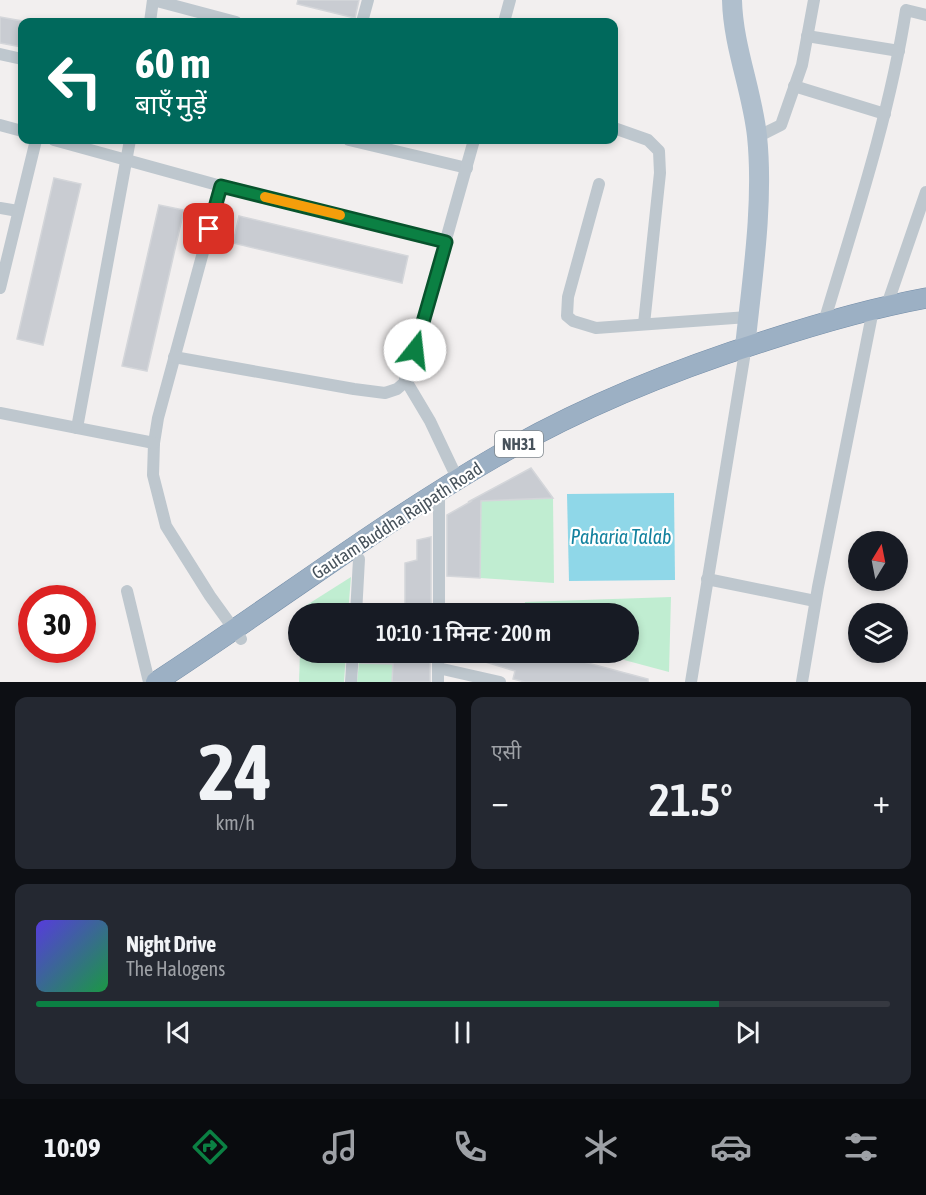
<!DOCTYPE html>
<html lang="hi">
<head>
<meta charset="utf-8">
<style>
	body { margin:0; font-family:"Asap Condensed","Noto Sans Devanagari",sans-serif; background:#242831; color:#f1f3f6; height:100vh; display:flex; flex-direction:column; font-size:22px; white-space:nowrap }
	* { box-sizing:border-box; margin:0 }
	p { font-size:20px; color:#9ea1a6 }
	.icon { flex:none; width:33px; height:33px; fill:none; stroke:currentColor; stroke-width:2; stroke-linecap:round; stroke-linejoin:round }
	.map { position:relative; height:682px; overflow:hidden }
	.side { display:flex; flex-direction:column; gap:15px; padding:15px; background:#0d0f14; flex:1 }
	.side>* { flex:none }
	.hud { position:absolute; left:18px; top:18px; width:600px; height:126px; border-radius:12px; box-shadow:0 3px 9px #0003; background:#00695c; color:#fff; overflow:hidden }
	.needle { width:39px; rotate:10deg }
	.tools { position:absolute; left:848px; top:531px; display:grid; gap:12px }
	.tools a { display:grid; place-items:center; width:60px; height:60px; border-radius:50%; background:#171b24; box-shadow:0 3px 9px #0003; font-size:30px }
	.speed { position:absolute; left:18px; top:585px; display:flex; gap:12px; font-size:30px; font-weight:700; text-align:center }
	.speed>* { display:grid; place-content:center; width:78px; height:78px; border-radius:50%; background:#171b24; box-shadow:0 3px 9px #0003; line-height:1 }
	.speed .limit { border:9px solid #d22; background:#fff; color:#111 }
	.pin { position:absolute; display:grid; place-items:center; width:51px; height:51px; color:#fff; margin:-26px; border-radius:12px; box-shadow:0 3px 9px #0006 }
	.me { position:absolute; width:66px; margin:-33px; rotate:16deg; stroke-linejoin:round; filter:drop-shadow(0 0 4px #0008) }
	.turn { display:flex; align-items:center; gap:21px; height:126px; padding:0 18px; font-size:27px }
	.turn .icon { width:78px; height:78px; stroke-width:2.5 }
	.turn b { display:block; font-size:42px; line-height:51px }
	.big { font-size:45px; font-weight:600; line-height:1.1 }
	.side .card { flex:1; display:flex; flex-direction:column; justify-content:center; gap:9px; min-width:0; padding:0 21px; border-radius:12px; background:#242831 }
	.side .dial { align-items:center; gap:0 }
	.dial b { font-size:78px; line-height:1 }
	.song { display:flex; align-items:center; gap:18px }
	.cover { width:72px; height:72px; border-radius:9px; background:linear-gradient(135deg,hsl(250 70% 55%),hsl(140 70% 35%)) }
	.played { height:6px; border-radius:3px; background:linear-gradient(90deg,#0b8043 80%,#363941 80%) }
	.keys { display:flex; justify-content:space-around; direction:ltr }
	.heat { display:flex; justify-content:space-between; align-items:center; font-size:33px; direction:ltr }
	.side .tiles { flex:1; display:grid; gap:15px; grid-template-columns:1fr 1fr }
	.card:last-child { grid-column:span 2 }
	.trip { position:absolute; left:288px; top:603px; width:351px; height:60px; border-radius:30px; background:#171b24; box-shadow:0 3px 9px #0003; font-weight:600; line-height:60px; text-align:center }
	.menu { display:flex; height:96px; justify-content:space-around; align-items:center; background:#090b0e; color:#9ea1a6 }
	.menu .icon { width:42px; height:42px }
	.menu .active { color:#0b8043 }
	.menu b { font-size:27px; color:#f1f3f6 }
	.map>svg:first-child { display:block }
</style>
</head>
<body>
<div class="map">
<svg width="926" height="682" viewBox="0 0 926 682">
	<rect width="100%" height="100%" fill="#f2efef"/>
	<g fill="#c0edd1">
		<path d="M 553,498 L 554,583 L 480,578 L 481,501 Z"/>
		<path d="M 351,577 L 348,613 L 302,613 L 302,608 Z"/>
		<path d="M 671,597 L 669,672 L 598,653 L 628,652 L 628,614 L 524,613 L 525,602 Z"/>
		<path d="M 300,653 L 346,653 L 344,682 L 299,682 Z"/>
		<path d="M 359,663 L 393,664 L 392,682 L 357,682 Z"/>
	</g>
	<path fill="#8fd7e8" d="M 674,493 L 675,580 L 569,581 L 567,494 Z"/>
	<g fill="#c9ccd2" stroke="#d4d6da" stroke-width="1.5">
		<path d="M 298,0 L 359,0 L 355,18 L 297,4 Z"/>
		<path d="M 0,17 L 22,21 L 22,47 L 0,43 Z"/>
		<path d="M 54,178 L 81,184 L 43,345 L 17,339 Z"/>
		<path d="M 159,205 L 184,210 L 147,371 L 122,366 Z"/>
		<path d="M 239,216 L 408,256 L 402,283 L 233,243 Z"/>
		<path d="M 531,468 L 553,498 L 481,501 L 480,578 L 447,576 L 447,515 L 470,502 L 468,502 Z"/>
		<path d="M 431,537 L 431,614 L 405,614 L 405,563 L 417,560 L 417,540 Z"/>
		<path d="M 361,652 L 430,652 L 430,682 L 392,682 L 393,664 L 361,663 Z"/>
		<path d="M 485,652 L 537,652 L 584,662 L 648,679 L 648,682 L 525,682 L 513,679 L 515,671 L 482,661 Z"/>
	</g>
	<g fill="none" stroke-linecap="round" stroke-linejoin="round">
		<g stroke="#748da8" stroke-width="21">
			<path id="trunk" d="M 156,682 C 270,608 379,524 497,456 C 583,406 673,370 768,340 C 820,323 872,308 926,298"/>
		</g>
		<g stroke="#bec7ce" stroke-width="12">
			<path d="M 153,0 L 236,22"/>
			<path d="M 150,22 L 153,0"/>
			<path d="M 362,22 L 368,0"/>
			<path d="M 504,22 L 510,0"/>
			<path d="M 807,36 L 899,51"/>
			<path d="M 0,54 L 22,59"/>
			<path d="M 794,86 L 885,114"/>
			<path d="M 0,125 L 22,131"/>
			<path d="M 614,128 L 648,140 L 659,151 L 660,173 L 644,324"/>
			<path d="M 757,137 L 781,125 L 802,65 L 814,0"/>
			<path d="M 54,140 L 221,186 L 446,242"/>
			<path d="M 349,140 L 467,168"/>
			<path d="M 599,184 L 568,297 L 567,316 L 573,321 L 596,328 L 748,317"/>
			<path d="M 221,186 L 158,418 L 154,443 L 153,475 L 166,526 L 210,596 L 241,639"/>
			<path d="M 0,208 L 18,211"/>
			<path d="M 0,288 L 36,140"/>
			<path d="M 887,305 L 926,192"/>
			<path d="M 824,322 C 855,219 889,117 906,10 L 926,15"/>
			<path d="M 174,357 L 354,389 L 385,393 L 397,389 L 404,383 L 409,371 L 474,140"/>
			<path d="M 405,379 L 430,421 L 458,480"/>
			<path d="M 0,413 L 154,443"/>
			<path d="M 77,428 L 130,140"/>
			<path d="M 707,579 L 815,601"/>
			<path d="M 127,591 L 149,682"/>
			<path d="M 356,614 L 359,559"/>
			<path d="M 439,614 L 439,492"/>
			<path d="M 438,668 L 500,682"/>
			<path d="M 351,682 L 353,652"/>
			<path d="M 438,682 L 438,652"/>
			<path d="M 691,682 L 744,358"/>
			<path d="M 802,682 L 818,587 L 871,320"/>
		</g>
		<path stroke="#b0bfcd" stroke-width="20" d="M 732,0 C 733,46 752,90 757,136 C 764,203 752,280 745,347"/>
		<use href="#trunk" stroke="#9cb0c4" stroke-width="20"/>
	</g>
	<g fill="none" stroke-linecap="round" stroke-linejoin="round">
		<g stroke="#07532c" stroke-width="15">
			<path id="route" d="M 209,229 L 221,186 L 446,242 L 415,350"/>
		</g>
		<use href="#route" stroke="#0b8043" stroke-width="10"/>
		<path stroke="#f59e0b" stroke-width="10" d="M 265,197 L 340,215"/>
	</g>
	<g text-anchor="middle" stroke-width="4.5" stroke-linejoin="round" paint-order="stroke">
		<rect fill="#fff" stroke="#7f878d" stroke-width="1.5" x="495" y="431" width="48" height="26" rx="4.5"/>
		<g font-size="16" font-weight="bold" fill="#48535c">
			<text x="519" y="450">NH31</text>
		</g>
		<g font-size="18" fill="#48535c" stroke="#fff">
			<text transform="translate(397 521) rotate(-33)" y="6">Gautam Buddha Rajpath Road</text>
		</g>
		<g font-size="20" font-style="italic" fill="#12819e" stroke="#fff">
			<text x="621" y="544">Paharia Talab</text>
		</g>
	</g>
</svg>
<div class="tools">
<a><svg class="needle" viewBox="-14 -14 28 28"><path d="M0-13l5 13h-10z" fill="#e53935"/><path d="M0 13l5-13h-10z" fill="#9ea1a6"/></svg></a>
<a><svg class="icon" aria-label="layers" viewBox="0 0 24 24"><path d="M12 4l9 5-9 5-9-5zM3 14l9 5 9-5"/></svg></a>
</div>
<div class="speed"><div class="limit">30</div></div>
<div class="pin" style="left:209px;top:229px;background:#d93025"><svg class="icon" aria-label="arrive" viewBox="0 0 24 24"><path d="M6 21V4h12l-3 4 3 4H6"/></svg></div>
<svg class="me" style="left:415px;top:350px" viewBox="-20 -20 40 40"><circle r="19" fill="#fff"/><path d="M0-13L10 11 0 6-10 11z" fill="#0b8043"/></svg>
<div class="trip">10:10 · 1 मिनट · 200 m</div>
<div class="hud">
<div class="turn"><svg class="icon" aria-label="left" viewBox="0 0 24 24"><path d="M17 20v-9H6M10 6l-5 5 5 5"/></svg><div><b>60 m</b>बाएँ मुड़ें</div></div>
</div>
</div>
<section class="side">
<div class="tiles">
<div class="card dial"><b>24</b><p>km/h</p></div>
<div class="card"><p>एसी</p>
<div class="heat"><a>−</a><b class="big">21.5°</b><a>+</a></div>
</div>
<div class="card">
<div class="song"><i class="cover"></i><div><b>Night Drive</b><p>The Halogens</p></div></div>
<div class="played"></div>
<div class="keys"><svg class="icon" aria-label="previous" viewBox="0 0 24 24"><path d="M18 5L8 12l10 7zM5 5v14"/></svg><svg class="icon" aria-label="pause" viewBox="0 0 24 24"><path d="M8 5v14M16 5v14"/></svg><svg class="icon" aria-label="next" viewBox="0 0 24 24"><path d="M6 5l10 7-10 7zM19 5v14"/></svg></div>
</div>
</div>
</section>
<nav class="menu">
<b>10:09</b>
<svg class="icon active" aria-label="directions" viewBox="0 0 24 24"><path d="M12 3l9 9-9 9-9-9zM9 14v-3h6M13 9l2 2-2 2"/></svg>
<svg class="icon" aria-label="music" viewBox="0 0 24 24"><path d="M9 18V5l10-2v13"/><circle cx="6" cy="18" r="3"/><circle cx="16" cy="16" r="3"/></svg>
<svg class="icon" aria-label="phone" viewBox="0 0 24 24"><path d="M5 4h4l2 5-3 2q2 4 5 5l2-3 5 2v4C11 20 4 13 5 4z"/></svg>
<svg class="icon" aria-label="climate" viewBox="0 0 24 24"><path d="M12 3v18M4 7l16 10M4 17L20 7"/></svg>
<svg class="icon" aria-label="car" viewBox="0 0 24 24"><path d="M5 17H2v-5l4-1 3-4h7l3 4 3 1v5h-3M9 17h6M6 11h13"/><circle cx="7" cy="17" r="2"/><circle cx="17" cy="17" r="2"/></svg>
<svg class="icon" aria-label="filters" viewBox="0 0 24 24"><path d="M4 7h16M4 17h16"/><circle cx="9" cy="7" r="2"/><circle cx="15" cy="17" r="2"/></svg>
</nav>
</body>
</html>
